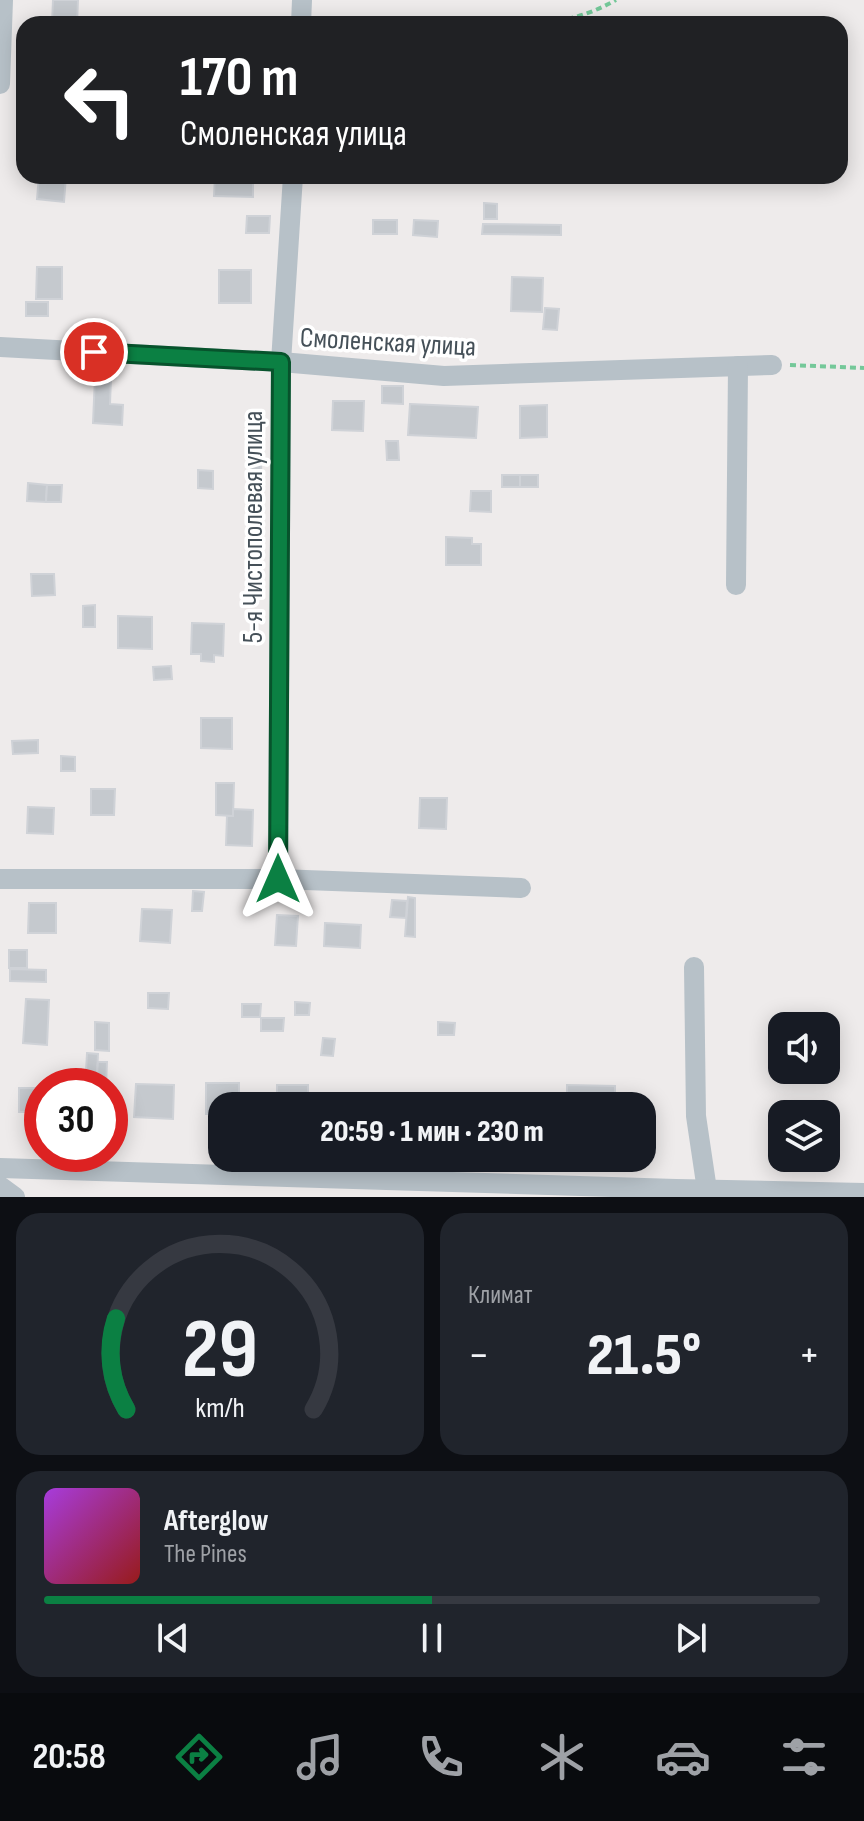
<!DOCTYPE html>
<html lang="ru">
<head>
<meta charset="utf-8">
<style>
	body { margin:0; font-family:"Sofia Sans Condensed",sans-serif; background:#20242c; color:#f1f3f6; height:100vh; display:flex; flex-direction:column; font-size:30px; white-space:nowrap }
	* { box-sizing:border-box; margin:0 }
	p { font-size:26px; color:#9ea1a6 }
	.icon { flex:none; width:44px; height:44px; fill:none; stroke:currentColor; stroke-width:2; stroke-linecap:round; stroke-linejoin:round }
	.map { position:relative; height:1197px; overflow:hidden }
	.sheet { display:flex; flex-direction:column; gap:16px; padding:16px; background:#0d0f14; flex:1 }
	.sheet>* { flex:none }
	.guide { position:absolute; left:16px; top:16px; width:832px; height:168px; border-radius:24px; box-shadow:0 4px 20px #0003; background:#202124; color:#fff; overflow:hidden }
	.tools { position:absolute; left:768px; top:1012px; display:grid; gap:16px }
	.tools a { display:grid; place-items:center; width:72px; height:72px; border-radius:16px; background:#171b24; box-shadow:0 4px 20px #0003; font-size:40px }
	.speed { position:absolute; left:24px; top:1068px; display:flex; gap:16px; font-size:40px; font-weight:700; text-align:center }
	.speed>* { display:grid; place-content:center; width:104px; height:104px; border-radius:50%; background:#171b24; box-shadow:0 4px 20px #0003; line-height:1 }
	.speed .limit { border:12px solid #d22; background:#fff; color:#111 }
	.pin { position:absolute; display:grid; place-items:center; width:68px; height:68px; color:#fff; margin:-34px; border:4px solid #fff; border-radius:50%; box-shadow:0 2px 8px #0007 }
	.me { position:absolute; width:88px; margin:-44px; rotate:0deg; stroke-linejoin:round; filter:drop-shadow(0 0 6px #0008) }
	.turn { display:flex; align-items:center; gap:28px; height:168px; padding:0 32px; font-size:36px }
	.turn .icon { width:104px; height:104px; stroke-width:2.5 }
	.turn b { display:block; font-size:56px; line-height:68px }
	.big { font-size:60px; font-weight:800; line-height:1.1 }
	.sheet .tile { flex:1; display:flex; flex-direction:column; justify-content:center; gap:12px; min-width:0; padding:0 28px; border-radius:24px; background:#20242c }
	.sheet .dial { align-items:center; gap:0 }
	.dial svg { height:208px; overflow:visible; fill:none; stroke:#363941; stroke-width:7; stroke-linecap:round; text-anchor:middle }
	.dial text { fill:#f1f3f6; stroke:none }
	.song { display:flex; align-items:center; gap:24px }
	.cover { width:96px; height:96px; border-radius:12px; background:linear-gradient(135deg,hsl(280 70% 55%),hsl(0 70% 35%)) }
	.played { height:8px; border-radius:4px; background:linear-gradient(90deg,#0b8043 50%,#363941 50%) }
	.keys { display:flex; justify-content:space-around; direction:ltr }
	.heat { display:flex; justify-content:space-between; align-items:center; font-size:44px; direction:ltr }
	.sheet .tiles { flex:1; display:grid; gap:16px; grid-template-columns:1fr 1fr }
	.tile:last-child { grid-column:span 2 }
	.trip { position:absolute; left:208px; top:1092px; width:448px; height:80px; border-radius:24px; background:#171b24; box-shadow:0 4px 20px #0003; font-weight:800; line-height:80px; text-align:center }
	.menu { display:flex; height:128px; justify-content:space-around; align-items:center; background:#090b0e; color:#9ea1a6 }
	.menu .icon { width:56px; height:56px }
	.menu .active { color:#0b8043 }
	.menu b { font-size:36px; color:#f1f3f6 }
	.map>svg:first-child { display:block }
</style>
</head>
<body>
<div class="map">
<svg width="864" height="1197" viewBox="0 0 864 1197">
	<rect width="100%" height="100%" fill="#eeebeb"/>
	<g fill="#c5c9ce" stroke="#cfd2d7" stroke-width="2">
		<path d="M 53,0 L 78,0 L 77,24 L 52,24 Z"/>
		<path d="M 39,176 L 66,176 L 64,202 L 37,199 Z"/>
		<path d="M 215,176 L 253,176 L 253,197 L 214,196 Z"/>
		<path d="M 484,203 L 497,204 L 497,219 L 484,219 Z"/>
		<path d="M 247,216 L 270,216 L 269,233 L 246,233 Z"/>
		<rect x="373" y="220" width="24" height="14"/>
		<path d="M 414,220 L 438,221 L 437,237 L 413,235 Z"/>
		<path d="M 483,224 L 561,225 L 561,235 L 482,234 Z"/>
		<path d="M 37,267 L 62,267 L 62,299 L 36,299 Z"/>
		<rect x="219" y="270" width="32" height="33"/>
		<path d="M 512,277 L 543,278 L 542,312 L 511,311 Z"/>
		<rect x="26" y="302" width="22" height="14"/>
		<path d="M 545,308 L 559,309 L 557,330 L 543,329 Z"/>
		<path d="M 95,377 L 111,378 L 110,404 L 123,405 L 122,425 L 93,423 Z"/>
		<path d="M 382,386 L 403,386 L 403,404 L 382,403 Z"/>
		<path d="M 333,401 L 364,401 L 363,431 L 332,430 Z"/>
		<path d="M 410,404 L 478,407 L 476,438 L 408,435 Z"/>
		<path d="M 547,405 L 547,437 L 520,438 L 520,406 Z"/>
		<path d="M 249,427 L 262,427 L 261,475 L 248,475 Z"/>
		<path d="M 386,441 L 398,441 L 399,460 L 387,460 Z"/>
		<path d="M 198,470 L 213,471 L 213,489 L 198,488 Z"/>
		<rect x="502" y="475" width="18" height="12"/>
		<rect x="520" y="475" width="18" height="12"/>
		<path d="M 28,483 L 47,485 L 46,502 L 27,501 Z"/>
		<path d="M 47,485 L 62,485 L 61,502 L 46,502 Z"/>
		<path d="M 471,491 L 491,491 L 491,512 L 470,511 Z"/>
		<path d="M 446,537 L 472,538 L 472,544 L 481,544 L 481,565 L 446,565 Z"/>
		<path d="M 31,574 L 54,574 L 55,595 L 32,596 Z"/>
		<path d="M 95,605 L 95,627 L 83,627 L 83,606 Z"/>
		<path d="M 118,616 L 152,617 L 152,649 L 118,648 Z"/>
		<path d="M 192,623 L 224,624 L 223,656 L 214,655 L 214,662 L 201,661 L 201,654 L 191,654 Z"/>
		<path d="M 171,666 L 172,679 L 154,680 L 153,667 Z"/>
		<path d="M 201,718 L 232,718 L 232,749 L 201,748 Z"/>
		<path d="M 38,740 L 38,753 L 13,754 L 12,741 Z"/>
		<path d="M 61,756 L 75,757 L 75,771 L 61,771 Z"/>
		<path d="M 216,783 L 234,783 L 233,816 L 216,815 Z"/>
		<path d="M 91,789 L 115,789 L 114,815 L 91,815 Z"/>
		<path d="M 420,798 L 447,798 L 446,829 L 419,828 Z"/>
		<path d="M 28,807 L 54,808 L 53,834 L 27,833 Z"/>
		<path d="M 233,809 L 253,810 L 252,846 L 226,845 L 227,816 L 233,816 Z"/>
		<path d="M 193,891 L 204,892 L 202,911 L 192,911 Z"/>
		<path d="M 408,897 L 415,898 L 415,937 L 405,936 Z"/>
		<path d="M 392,900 L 407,901 L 406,918 L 390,917 Z"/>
		<path d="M 29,903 L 56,903 L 56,933 L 28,933 Z"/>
		<path d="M 142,909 L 172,910 L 170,943 L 140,941 Z"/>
		<path d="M 277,915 L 298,916 L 296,946 L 275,945 Z"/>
		<path d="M 325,923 L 361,925 L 360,948 L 324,946 Z"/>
		<rect x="9" y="950" width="18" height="18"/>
		<path d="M 10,969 L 46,970 L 46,982 L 10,981 Z"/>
		<path d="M 148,993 L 169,993 L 168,1009 L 148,1008 Z"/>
		<path d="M 26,999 L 49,1000 L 47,1045 L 23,1043 Z"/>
		<path d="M 295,1002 L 310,1003 L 309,1015 L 295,1015 Z"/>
		<path d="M 242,1004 L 261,1004 L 260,1017 L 242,1017 Z"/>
		<path d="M 261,1018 L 284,1018 L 283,1031 L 261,1031 Z"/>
		<path d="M 95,1022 L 109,1023 L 109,1051 L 95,1050 Z"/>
		<path d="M 438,1022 L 455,1023 L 454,1035 L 438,1035 Z"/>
		<path d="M 323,1038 L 335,1039 L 333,1056 L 321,1055 Z"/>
		<path d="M 87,1053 L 98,1054 L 97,1073 L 86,1072 Z"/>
		<path d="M 98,1062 L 107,1062 L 106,1086 L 96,1086 Z"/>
		<path d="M 206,1083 L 239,1083 L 239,1106 L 222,1106 L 222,1114 L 206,1114 Z"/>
		<path d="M 136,1084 L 174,1085 L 173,1119 L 134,1117 Z"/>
		<rect x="277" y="1085" width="31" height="21"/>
		<path d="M 567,1085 L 615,1086 L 615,1106 L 567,1106 Z"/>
		<rect x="19" y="1088" width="23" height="24"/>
		<path d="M 356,1094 L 382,1095 L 382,1106 L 355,1106 Z"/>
		<path d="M 445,1094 L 469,1095 L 468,1106 L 444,1106 Z"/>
	</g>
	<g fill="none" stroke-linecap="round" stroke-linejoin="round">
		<g stroke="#74c899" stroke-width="4" stroke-dasharray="6 4" stroke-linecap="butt">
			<path d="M 538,24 C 568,20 589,15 616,0"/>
			<path d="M 790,365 L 864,368"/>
		</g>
		<g stroke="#b7c1c8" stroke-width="20">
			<path d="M 301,24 L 302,0"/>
			<path d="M 0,84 L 3,0"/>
			<path d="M 0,347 L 281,362 L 444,376 L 772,365"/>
			<path d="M 736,585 L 738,366"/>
			<path d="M 0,879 L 278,879 L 521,888"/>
			<path d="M 278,879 L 281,362 L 293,176"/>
			<path d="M 694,967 L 696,1116 L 707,1190"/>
			<path d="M 0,1168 L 676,1189 L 864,1193"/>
			<path d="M 0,1186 L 15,1197"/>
		</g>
	</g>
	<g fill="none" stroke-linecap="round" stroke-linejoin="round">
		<g stroke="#07532c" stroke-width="20">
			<path id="route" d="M 94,352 L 281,362 L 278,879"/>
		</g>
		<use href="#route" stroke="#0b8043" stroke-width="14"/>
	</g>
	<g text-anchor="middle" stroke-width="7" stroke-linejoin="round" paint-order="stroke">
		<g font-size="28" fill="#455058" stroke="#fff">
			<text transform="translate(388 341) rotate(3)" y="10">Смоленская улица</text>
			<text transform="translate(252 527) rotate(-90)" y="10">5-я Чистополевая улица</text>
		</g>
	</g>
</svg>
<div class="tools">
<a><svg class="icon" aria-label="sound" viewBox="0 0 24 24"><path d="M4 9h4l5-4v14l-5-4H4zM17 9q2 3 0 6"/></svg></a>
<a><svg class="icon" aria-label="layers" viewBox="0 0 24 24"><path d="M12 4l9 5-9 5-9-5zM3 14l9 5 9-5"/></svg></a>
</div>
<div class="speed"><div class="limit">30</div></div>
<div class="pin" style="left:94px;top:352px;background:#d93025"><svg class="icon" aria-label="arrive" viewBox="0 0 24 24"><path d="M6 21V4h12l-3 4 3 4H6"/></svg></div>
<svg class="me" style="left:278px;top:879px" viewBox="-20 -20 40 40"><path d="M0-17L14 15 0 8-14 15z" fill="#0b8043" stroke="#fff" stroke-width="4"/></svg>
<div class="trip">20:59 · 1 мин · 230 m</div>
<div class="guide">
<div class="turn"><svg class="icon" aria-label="left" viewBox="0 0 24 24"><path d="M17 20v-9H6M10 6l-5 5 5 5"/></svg><div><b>170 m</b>Смоленская улица</div></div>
</div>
</div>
<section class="sheet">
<div class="tiles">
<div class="tile dial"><svg viewBox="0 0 100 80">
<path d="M14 69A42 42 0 1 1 86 69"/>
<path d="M14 69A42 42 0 0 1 10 34" stroke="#0b8043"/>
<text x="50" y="56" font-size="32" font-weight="700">29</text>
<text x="50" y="72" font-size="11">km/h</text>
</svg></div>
<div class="tile"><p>Климат</p>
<div class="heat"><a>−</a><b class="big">21.5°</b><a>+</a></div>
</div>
<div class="tile">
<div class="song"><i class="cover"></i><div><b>Afterglow</b><p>The Pines</p></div></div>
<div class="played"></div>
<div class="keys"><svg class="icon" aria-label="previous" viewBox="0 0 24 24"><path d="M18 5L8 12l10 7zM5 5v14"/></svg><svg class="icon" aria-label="pause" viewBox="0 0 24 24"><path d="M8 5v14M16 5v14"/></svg><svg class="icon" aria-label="next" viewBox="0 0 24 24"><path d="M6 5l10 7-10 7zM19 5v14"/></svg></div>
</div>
</div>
</section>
<nav class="menu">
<b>20:58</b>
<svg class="icon active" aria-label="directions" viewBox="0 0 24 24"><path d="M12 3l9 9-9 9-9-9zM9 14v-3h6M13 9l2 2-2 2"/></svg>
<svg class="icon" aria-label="music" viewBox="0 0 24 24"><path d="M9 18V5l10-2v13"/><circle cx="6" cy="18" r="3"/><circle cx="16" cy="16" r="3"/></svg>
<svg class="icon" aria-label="phone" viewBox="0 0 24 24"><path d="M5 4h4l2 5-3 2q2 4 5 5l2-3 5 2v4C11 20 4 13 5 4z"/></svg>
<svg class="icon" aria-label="climate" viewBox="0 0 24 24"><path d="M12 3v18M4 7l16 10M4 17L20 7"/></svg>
<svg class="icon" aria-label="car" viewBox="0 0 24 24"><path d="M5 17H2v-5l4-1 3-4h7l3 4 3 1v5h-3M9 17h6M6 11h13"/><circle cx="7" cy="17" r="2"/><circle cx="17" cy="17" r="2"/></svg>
<svg class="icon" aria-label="filters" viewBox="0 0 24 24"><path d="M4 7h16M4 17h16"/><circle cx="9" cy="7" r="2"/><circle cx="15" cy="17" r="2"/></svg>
</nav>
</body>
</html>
